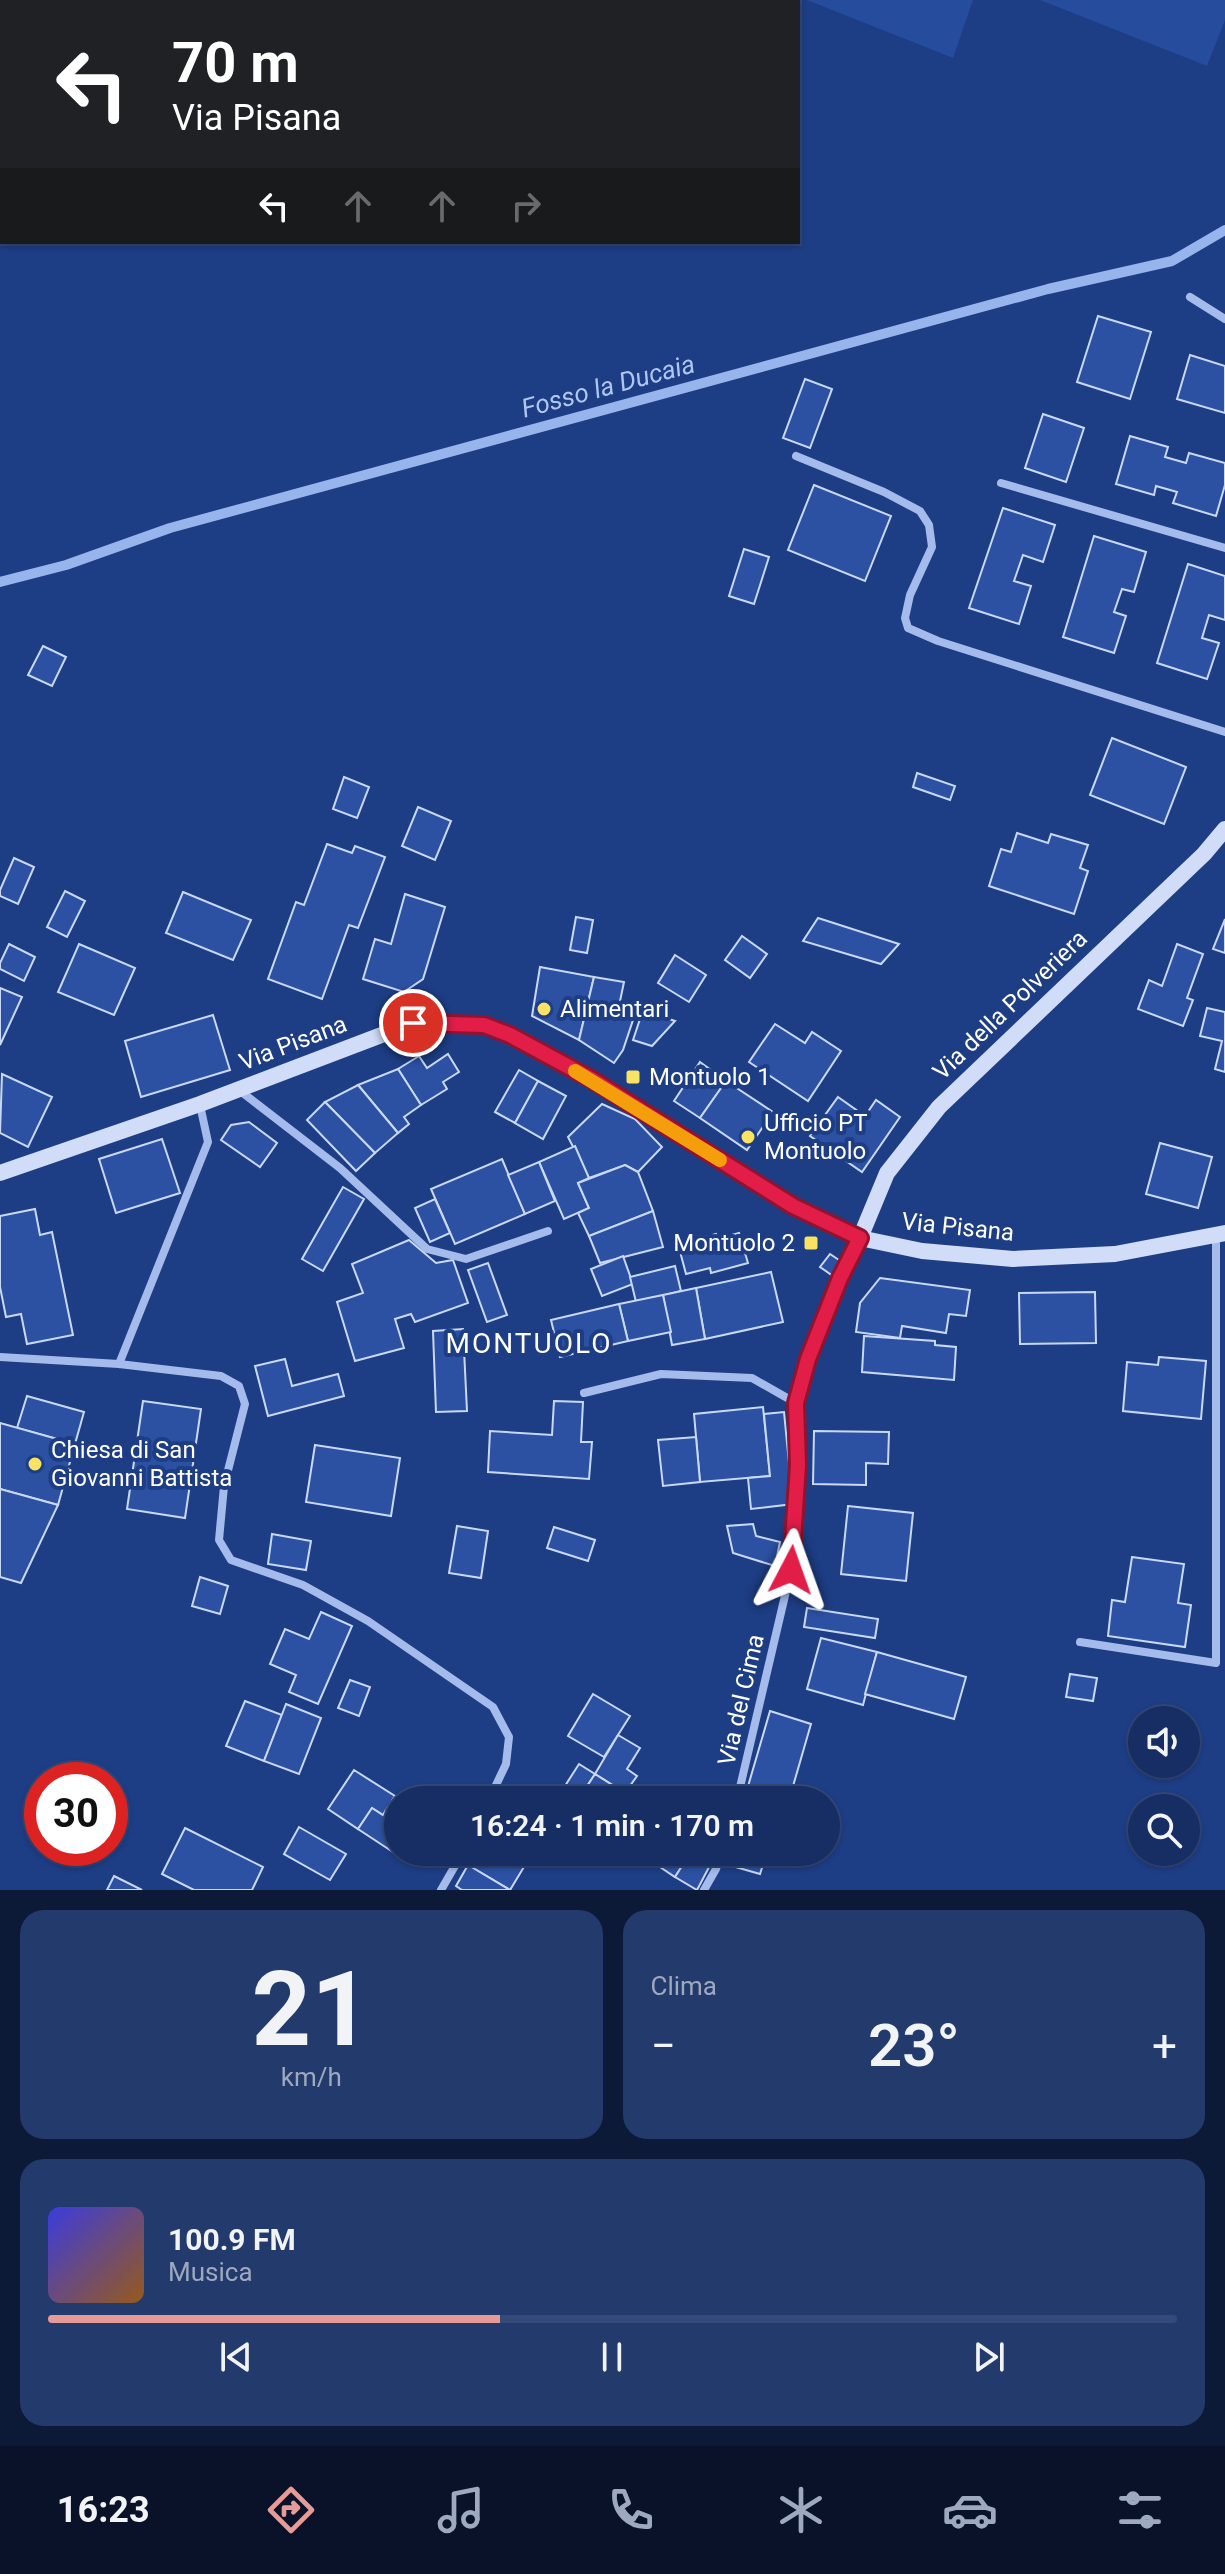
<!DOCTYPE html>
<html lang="it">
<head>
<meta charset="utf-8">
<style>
	body { margin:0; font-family:Roboto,sans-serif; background:#233a6d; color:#f1f3f6; height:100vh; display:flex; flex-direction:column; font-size:30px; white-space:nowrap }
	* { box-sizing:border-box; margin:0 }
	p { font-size:26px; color:#9ea8bf }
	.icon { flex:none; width:44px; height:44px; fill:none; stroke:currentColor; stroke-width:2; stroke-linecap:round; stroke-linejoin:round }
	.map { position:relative; height:1890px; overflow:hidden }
	.side { display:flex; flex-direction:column; gap:20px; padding:20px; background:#0c1937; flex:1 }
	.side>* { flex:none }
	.top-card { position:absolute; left:0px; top:0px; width:800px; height:244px; box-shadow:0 2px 6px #0004,0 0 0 2px #354a78; background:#202124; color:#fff; overflow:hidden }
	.fabs { position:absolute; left:1128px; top:1706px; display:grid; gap:16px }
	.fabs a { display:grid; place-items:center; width:72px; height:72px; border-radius:50%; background:#162e64; box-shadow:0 2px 6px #0004,0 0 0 2px #354a78; font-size:40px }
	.speed { position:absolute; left:24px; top:1762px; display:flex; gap:16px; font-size:40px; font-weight:700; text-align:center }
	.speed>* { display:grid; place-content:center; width:104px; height:104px; border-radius:50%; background:#162e64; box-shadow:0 2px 6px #0004,0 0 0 2px #354a78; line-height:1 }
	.speed .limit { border:12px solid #d22; background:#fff; color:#111 }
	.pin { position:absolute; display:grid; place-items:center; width:68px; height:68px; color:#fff; margin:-34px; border:4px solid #fff; border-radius:50%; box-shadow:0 2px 8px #0007 }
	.me { position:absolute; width:88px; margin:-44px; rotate:4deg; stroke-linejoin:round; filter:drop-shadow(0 0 6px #0008) }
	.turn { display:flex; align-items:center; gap:28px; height:168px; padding:0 40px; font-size:36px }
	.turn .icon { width:104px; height:104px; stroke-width:2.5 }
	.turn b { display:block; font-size:56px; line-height:68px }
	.lanes { display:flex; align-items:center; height:76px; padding:0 40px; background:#0003; justify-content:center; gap:40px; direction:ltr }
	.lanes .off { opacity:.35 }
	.big { font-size:60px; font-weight:600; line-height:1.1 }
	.side .widget { flex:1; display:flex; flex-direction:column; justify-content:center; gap:12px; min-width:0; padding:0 28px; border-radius:24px; background:#233a6d }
	.side .dial { align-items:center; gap:0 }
	.dial b { font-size:104px; line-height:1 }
	.song { display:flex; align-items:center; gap:24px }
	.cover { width:96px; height:96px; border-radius:12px; background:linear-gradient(135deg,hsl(240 70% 55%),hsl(30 70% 35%)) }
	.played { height:8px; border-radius:4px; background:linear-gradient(90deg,#e69b98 40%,#354a78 40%) }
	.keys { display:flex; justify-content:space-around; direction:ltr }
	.heat { display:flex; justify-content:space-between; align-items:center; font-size:44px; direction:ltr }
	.side .tiles { flex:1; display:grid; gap:20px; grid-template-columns:1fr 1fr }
	.widget:last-child { grid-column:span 2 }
	.trip { position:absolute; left:384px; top:1786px; width:456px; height:80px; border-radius:40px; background:#162e64; box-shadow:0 2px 6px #0004,0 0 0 2px #354a78; font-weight:600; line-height:80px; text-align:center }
	.tab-bar { display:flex; height:128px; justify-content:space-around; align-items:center; background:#091228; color:#9ea8bf }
	.tab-bar .icon { width:56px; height:56px }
	.tab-bar .current { color:#e69b98 }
	.tab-bar b { font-size:36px; color:#f1f3f6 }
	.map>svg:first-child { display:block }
</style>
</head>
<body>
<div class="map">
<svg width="1225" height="1890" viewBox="0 0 1225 1890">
	<rect width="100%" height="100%" fill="#1d3d85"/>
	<g fill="#264c9e">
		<path d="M 807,0 L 973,0 L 953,58 Z"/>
		<path d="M 1040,0 L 1225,0 L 1225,20 L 1207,66 Z"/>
	</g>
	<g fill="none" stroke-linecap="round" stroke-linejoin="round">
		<path stroke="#98b4ec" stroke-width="10" d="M 0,582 L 66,565 L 170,528 L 1048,289 L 1172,261 L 1225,230"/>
	</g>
	<g fill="#2c51a3" stroke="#c9d8f8" stroke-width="2">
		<path d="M 1098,316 L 1151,332 L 1130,399 L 1077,382 Z"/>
		<path d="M 1190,355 L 1225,366 L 1225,413 L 1177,399 Z"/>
		<path d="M 805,379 L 832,389 L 810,448 L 783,438 Z"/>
		<path d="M 1043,414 L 1084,428 L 1066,482 L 1025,468 Z"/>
		<path d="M 1130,436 L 1168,447 L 1165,457 L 1186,463 L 1189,453 L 1225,463 L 1225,485 L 1216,516 L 1173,503 L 1177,492 L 1156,486 L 1154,495 L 1116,484 Z"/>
		<path d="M 814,485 L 891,516 L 865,581 L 788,550 Z"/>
		<path d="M 1003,508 L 1055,525 L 1043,562 L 1023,555 L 1014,581 L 1031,586 L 1019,624 L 969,608 Z"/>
		<path d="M 1094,536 L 1146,552 L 1134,592 L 1122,589 L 1114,612 L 1126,616 L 1114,653 L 1063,637 Z"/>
		<path d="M 744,549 L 769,557 L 754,604 L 729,596 Z"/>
		<path d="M 1188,564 L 1225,576 L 1225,620 L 1209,615 L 1202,638 L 1219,643 L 1207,679 L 1157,663 Z"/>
		<path d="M 43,646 L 66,657 L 52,686 L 28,675 Z"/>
		<path d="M 1112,738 L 1186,767 L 1164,824 L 1090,795 Z"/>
		<path d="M 917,773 L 955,786 L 950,800 L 913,787 Z"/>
		<path d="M 344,777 L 369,787 L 357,818 L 333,809 Z"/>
		<path d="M 418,807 L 451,821 L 435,860 L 402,846 Z"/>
		<path d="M 1017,833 L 1048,843 L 1051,834 L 1088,845 L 1080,868 L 1088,871 L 1074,914 L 989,886 L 1001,849 L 1011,852 Z"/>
		<path d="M 327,844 L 352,853 L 355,846 L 385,857 L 358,928 L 349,925 L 322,999 L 268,979 L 296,902 L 304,905 Z"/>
		<path d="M 14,858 L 34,867 L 18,904 L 0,896 L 0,890 Z"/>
		<path d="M 65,891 L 85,901 L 67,937 L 47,927 Z"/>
		<path d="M 183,892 L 251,920 L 233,960 L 166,933 Z"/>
		<path d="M 405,894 L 445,907 L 423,979 L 404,992 L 363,979 L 375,939 L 391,944 Z"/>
		<path d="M 576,917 L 593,920 L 587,953 L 570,950 Z"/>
		<path d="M 818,918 L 899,944 L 881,964 L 803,941 Z"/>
		<path d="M 1225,919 L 1225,953 L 1213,949 Z"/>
		<path d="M 742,936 L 767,954 L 750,978 L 725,960 Z"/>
		<path d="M 9,944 L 35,957 L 24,981 L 0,969 L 0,963 Z"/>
		<path d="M 79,944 L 135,968 L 114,1015 L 58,992 Z"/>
		<path d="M 1177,944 L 1203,954 L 1187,998 L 1193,1000 L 1183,1026 L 1138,1009 L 1149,980 L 1162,986 Z"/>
		<path d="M 675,955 L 706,975 L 689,1002 L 658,983 Z"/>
		<path d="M 540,967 L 594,977 L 579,1040 L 532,1016 Z"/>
		<path d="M 594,977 L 624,982 L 619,1006 L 636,1011 L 623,1050 L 614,1063 L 579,1040 Z"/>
		<path d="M 0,988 L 22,997 L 0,1045 Z"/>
		<path d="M 1207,1008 L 1225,1012 L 1225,1072 L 1215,1069 L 1222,1041 L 1200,1036 Z"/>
		<path d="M 643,1010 L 675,1021 L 652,1046 L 633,1040 Z"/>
		<path d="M 213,1015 L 230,1070 L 141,1097 L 125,1041 Z"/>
		<path d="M 775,1024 L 805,1043 L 812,1032 L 841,1051 L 808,1101 L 749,1062 Z"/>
		<path d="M 448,1054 L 459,1072 L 443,1082 L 447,1089 L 421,1105 L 398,1069 L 419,1056 L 427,1068 Z"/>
		<path d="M 700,1062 L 726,1081 L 700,1118 L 674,1101 Z"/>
		<path d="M 398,1069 L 421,1105 L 404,1117 L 409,1124 L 398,1133 L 358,1085 Z"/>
		<path d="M 519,1070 L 538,1081 L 515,1123 L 495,1112 Z"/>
		<path d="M 2,1074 L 52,1097 L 28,1147 L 0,1133 Z"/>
		<path d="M 538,1081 L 566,1096 L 543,1139 L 515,1123 Z"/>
		<path d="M 726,1081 L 773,1112 L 747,1150 L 700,1118 Z"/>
		<path d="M 358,1085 L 398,1133 L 375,1153 L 325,1102 Z"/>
		<path d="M 838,1097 L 865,1116 L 876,1100 L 900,1117 L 862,1172 L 810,1136 Z"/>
		<path d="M 325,1102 L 375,1153 L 356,1171 L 307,1120 Z"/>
		<path d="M 602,1104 L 635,1119 L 662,1147 L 638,1172 L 625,1165 L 589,1178 L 568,1137 Z"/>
		<path d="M 249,1122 L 277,1143 L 260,1167 L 221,1140 L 231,1125 Z"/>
		<path d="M 162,1139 L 180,1193 L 116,1213 L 99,1159 Z"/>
		<path d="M 1160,1143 L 1212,1157 L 1198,1208 L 1146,1194 Z"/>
		<path d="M 575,1146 L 589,1178 L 578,1183 L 589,1208 L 564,1219 L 539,1162 Z"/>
		<path d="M 502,1159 L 525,1214 L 455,1244 L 431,1189 Z"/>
		<path d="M 539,1162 L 555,1201 L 525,1214 L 508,1175 Z"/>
		<path d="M 625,1165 L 638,1172 L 653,1211 L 589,1236 L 578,1213 L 589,1208 L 578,1183 Z"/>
		<path d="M 343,1187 L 364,1199 L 323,1271 L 302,1259 Z"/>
		<path d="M 435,1199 L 450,1233 L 430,1242 L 415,1208 Z"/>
		<path d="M 35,1209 L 40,1235 L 52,1232 L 73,1335 L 27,1344 L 21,1314 L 6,1317 L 0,1287 L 0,1216 Z"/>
		<path d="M 653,1211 L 663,1247 L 600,1263 L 589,1236 Z"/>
		<path d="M 739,1233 L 748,1263 L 711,1273 L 710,1268 L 686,1274 L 678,1244 L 716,1234 L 717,1239 Z"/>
		<path d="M 409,1240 L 436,1263 L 453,1260 L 468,1303 L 415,1322 L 411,1314 L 395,1319 L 404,1348 L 355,1361 L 337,1302 L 363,1293 L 352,1264 Z"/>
		<path d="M 830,1254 L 842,1262 L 833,1276 L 820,1267 Z"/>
		<path d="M 623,1256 L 633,1284 L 602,1296 L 591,1269 Z"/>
		<path d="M 488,1263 L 507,1315 L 487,1322 L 468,1270 Z"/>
		<path d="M 675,1266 L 681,1291 L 636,1302 L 630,1277 Z"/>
		<path d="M 771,1272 L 783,1322 L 705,1339 L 696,1288 Z"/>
		<path d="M 880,1278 L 970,1290 L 966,1316 L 949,1314 L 946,1333 L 902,1326 L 900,1338 L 856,1332 L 860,1303 Z"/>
		<path d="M 696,1288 L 705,1339 L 672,1345 L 663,1295 Z"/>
		<path d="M 1095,1292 L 1096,1343 L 1020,1344 L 1019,1293 Z"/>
		<path d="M 663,1295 L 671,1332 L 628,1341 L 619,1304 Z"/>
		<path d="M 619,1304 L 628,1341 L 560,1357 L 551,1320 Z"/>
		<path d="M 463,1329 L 467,1411 L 436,1412 L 433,1331 Z"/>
		<path d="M 864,1336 L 935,1341 L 935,1345 L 956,1347 L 954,1380 L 862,1372 Z"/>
		<path d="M 1159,1357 L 1206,1361 L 1201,1419 L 1123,1411 L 1127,1362 L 1158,1365 Z"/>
		<path d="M 285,1359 L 292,1386 L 338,1374 L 344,1396 L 268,1416 L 255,1366 Z"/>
		<path d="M 27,1396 L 84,1412 L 75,1444 L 17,1428 Z"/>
		<path d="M 143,1401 L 201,1409 L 185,1518 L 127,1509 Z"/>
		<path d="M 554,1401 L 583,1402 L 581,1442 L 592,1442 L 589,1479 L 488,1472 L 490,1431 L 552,1435 Z"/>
		<path d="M 763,1407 L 770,1476 L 700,1482 L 694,1414 Z"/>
		<path d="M 784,1412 L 793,1504 L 751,1509 L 748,1478 L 770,1476 L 764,1414 Z"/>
		<path d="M 0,1423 L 75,1444 L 58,1505 L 0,1489 Z"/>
		<path d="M 814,1431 L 889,1432 L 888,1464 L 866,1463 L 866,1485 L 813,1484 Z"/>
		<path d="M 696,1437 L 700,1482 L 663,1486 L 658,1440 Z"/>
		<path d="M 315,1445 L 400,1458 L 391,1516 L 306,1502 Z"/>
		<path d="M 0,1489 L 58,1505 L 21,1583 L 0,1577 Z"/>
		<path d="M 848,1506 L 913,1513 L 906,1581 L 841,1574 Z"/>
		<path d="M 753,1524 L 756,1536 L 780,1542 L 775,1566 L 733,1553 L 727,1526 Z"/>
		<path d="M 457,1526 L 488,1531 L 481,1578 L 449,1573 Z"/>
		<path d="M 554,1527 L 595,1540 L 588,1561 L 547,1548 Z"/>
		<path d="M 272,1534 L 311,1541 L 306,1570 L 268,1564 Z"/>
		<path d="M 1132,1557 L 1184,1564 L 1178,1603 L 1191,1605 L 1185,1647 L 1108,1636 L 1112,1600 L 1125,1602 Z"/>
		<path d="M 200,1577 L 228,1586 L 220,1614 L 192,1606 Z"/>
		<path d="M 807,1608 L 878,1619 L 875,1638 L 804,1627 Z"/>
		<path d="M 321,1612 L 352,1626 L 318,1704 L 289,1692 L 296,1675 L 270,1664 L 285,1629 L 309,1639 Z"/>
		<path d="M 821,1638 L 877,1652 L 863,1705 L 807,1689 Z"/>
		<path d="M 877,1652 L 966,1677 L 954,1719 L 865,1694 Z"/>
		<path d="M 1070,1674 L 1097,1678 L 1093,1701 L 1066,1697 Z"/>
		<path d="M 350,1680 L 370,1687 L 359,1716 L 338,1708 Z"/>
		<path d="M 593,1694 L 630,1716 L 604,1757 L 568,1736 Z"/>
		<path d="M 245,1701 L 282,1715 L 264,1761 L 226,1746 Z"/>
		<path d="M 286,1704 L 321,1718 L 299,1774 L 264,1761 Z"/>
		<path d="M 770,1711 L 811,1724 L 789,1800 L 744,1800 Z"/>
		<path d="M 618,1735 L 640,1748 L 627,1769 L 637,1776 L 625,1793 L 595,1774 Z"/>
		<path d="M 579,1764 L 595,1774 L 578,1800 L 556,1800 Z"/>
		<path d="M 354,1770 L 395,1796 L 383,1815 L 372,1808 L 358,1829 L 328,1809 Z"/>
		<path d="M 595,1774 L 625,1793 L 620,1800 L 578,1800 Z"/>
		<path d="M 672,1787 L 692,1800 L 664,1800 Z"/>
		<path d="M 395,1796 L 402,1800 L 398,1800 L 398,1852 L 411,1852 L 405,1860 L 358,1829 L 372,1808 L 383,1815 Z"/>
		<path d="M 299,1827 L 346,1854 L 330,1880 L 284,1854 Z"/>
		<path d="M 185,1828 L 263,1867 L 252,1890 L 194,1890 L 162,1874 Z"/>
		<path d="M 475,1852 L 533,1852 L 510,1890 L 468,1865 Z"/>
		<path d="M 636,1852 L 670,1852 L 660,1867 Z"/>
		<path d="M 670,1852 L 691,1852 L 675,1877 L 660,1867 Z"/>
		<path d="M 691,1852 L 717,1852 L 697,1890 L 675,1877 Z"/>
		<path d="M 728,1852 L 767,1852 L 760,1874 L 725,1864 Z"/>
		<path d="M 468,1865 L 510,1890 L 462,1890 L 456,1886 Z"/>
		<path d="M 114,1876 L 142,1890 L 107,1890 Z"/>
	</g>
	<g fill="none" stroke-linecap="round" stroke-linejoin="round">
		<g stroke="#a5bbeb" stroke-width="8">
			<path d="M 1190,297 L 1225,319"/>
			<path d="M 796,456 L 884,492 L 920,511 L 929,525 L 932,547 L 910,595 L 905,618 L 908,628 L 938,641 L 1225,732"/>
			<path d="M 1001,483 L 1225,548"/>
			<path d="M 239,1090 L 340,1168 L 427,1249 L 466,1259 L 548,1231"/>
			<path d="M 0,1357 L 119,1364 L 221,1376 L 239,1386 L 245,1404 L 224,1486 L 219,1540 L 231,1560 L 303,1585 L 368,1621 L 493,1707 L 509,1737 L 506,1764 L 489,1800"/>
			<path d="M 119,1364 L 208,1142 L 200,1105"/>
			<path d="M 584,1393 L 661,1374 L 752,1378 L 796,1403"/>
			<path d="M 1080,1642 L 1216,1663 L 1216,1235"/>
			<path d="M 737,1800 L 791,1570 L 798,1465 L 796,1403 L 808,1359 L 840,1278 L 860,1238"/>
			<path d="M 441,1890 L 463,1852"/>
			<path d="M 704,1890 L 716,1869 L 721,1852"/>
		</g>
		<g stroke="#d0dcf8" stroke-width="16">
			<path d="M 0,1173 L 200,1104 L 413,1023 L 484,1025 L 510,1035 L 591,1079 L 793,1206 L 860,1238 L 922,1251 L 1013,1259 L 1115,1254 L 1225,1233"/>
			<path d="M 860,1238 L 887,1173 L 939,1107 L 1204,854 L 1225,829"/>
		</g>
	</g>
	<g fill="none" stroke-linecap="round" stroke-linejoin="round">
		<g stroke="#92132f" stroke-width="20">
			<path id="route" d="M 413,1023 L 484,1025 L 510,1035 L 591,1079 L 793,1206 L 860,1238 L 840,1278 L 808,1359 L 796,1403 L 798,1465 L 791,1570"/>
		</g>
		<use href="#route" stroke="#e11d48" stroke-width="14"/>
		<path stroke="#f59e0b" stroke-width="14" d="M 575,1071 L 720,1160"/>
	</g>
	<g fill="#fae363" stroke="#1d3d85" stroke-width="3">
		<circle cx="544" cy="1009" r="8"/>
		<rect x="625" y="1069" width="16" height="16" rx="4"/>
		<circle cx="748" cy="1137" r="8"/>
		<rect x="803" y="1235" width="16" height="16" rx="4"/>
		<circle cx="35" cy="1464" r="8"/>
	</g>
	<g text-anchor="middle" stroke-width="8" stroke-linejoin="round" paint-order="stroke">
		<g font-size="24" fill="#fff" stroke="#1d3d85">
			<text transform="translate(1010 1005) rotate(-44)" y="8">Via della Polveriera</text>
			<text transform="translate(293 1043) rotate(-21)" y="8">Via Pisana</text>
			<text transform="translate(958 1227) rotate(6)" y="8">Via Pisana</text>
			<text transform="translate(741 1700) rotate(-77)" y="8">Via del Cima</text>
		</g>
		<g font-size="24" fill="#fff" stroke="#1d3d85" text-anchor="start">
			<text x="560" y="1017">Alimentari</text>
			<text x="649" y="1085">Montuolo 1</text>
			<text x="764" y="1131">Ufficio PT<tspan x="764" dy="28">Montuolo</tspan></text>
			<text x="795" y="1251" text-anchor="end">Montuolo 2</text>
			<text x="51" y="1458">Chiesa di San<tspan x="51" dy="28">Giovanni Battista</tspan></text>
		</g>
		<g font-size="26" font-style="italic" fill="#b0c6f2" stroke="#1d3d85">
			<text transform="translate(608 386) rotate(-15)" y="9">Fosso la Ducaia</text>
		</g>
		<g font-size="28" letter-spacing="2" fill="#fff" stroke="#1d3d85">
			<text x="529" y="1353">MONTUOLO</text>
		</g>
	</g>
</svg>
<div class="fabs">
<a><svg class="icon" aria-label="sound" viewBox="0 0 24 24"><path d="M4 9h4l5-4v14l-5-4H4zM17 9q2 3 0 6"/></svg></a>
<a><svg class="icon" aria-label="search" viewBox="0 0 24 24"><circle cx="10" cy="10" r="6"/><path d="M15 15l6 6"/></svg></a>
</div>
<div class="speed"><div class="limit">30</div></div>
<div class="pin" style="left:413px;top:1023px;background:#d93025"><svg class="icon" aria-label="arrive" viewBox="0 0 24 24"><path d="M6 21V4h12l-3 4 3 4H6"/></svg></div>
<svg class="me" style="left:791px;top:1570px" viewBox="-20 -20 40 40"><path d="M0-17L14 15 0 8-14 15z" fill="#e11d48" stroke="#fff" stroke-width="4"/></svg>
<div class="trip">16:24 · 1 min · 170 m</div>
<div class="top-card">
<div class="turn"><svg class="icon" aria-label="left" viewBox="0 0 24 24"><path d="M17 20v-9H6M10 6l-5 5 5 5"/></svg><div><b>70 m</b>Via Pisana</div></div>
<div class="lanes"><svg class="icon" aria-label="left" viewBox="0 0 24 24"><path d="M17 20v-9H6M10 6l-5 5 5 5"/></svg><svg class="icon off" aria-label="ahead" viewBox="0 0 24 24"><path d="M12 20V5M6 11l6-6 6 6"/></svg><svg class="icon off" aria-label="ahead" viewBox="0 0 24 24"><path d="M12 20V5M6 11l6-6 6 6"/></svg><svg class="icon off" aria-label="right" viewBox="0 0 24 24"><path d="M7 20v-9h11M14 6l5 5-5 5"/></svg></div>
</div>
</div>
<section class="side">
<div class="tiles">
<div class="widget dial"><b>21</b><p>km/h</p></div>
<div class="widget"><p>Clima</p>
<div class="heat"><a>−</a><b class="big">23°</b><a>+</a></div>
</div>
<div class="widget">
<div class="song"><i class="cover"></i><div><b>100.9 FM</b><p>Musica</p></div></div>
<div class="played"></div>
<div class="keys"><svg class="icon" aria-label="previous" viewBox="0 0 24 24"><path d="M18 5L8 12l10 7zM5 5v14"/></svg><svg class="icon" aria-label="pause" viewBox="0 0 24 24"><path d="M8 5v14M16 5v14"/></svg><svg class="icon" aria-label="next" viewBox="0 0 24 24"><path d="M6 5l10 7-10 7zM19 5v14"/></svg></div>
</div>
</div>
</section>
<nav class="tab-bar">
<b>16:23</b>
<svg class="icon current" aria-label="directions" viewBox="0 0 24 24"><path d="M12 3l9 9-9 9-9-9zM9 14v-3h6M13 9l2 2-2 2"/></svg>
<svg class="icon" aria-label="music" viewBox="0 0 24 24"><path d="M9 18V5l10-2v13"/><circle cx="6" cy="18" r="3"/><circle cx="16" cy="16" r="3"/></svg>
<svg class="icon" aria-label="phone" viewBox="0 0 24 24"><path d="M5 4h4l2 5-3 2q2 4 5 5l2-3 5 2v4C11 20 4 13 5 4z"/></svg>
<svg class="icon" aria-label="climate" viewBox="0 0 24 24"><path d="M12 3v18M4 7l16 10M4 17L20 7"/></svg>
<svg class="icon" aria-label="car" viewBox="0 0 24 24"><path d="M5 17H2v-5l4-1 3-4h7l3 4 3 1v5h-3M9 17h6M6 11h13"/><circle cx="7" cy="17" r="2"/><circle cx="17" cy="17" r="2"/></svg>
<svg class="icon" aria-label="filters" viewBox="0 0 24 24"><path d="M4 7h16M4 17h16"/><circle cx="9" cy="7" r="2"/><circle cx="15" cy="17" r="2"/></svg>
</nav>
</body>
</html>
